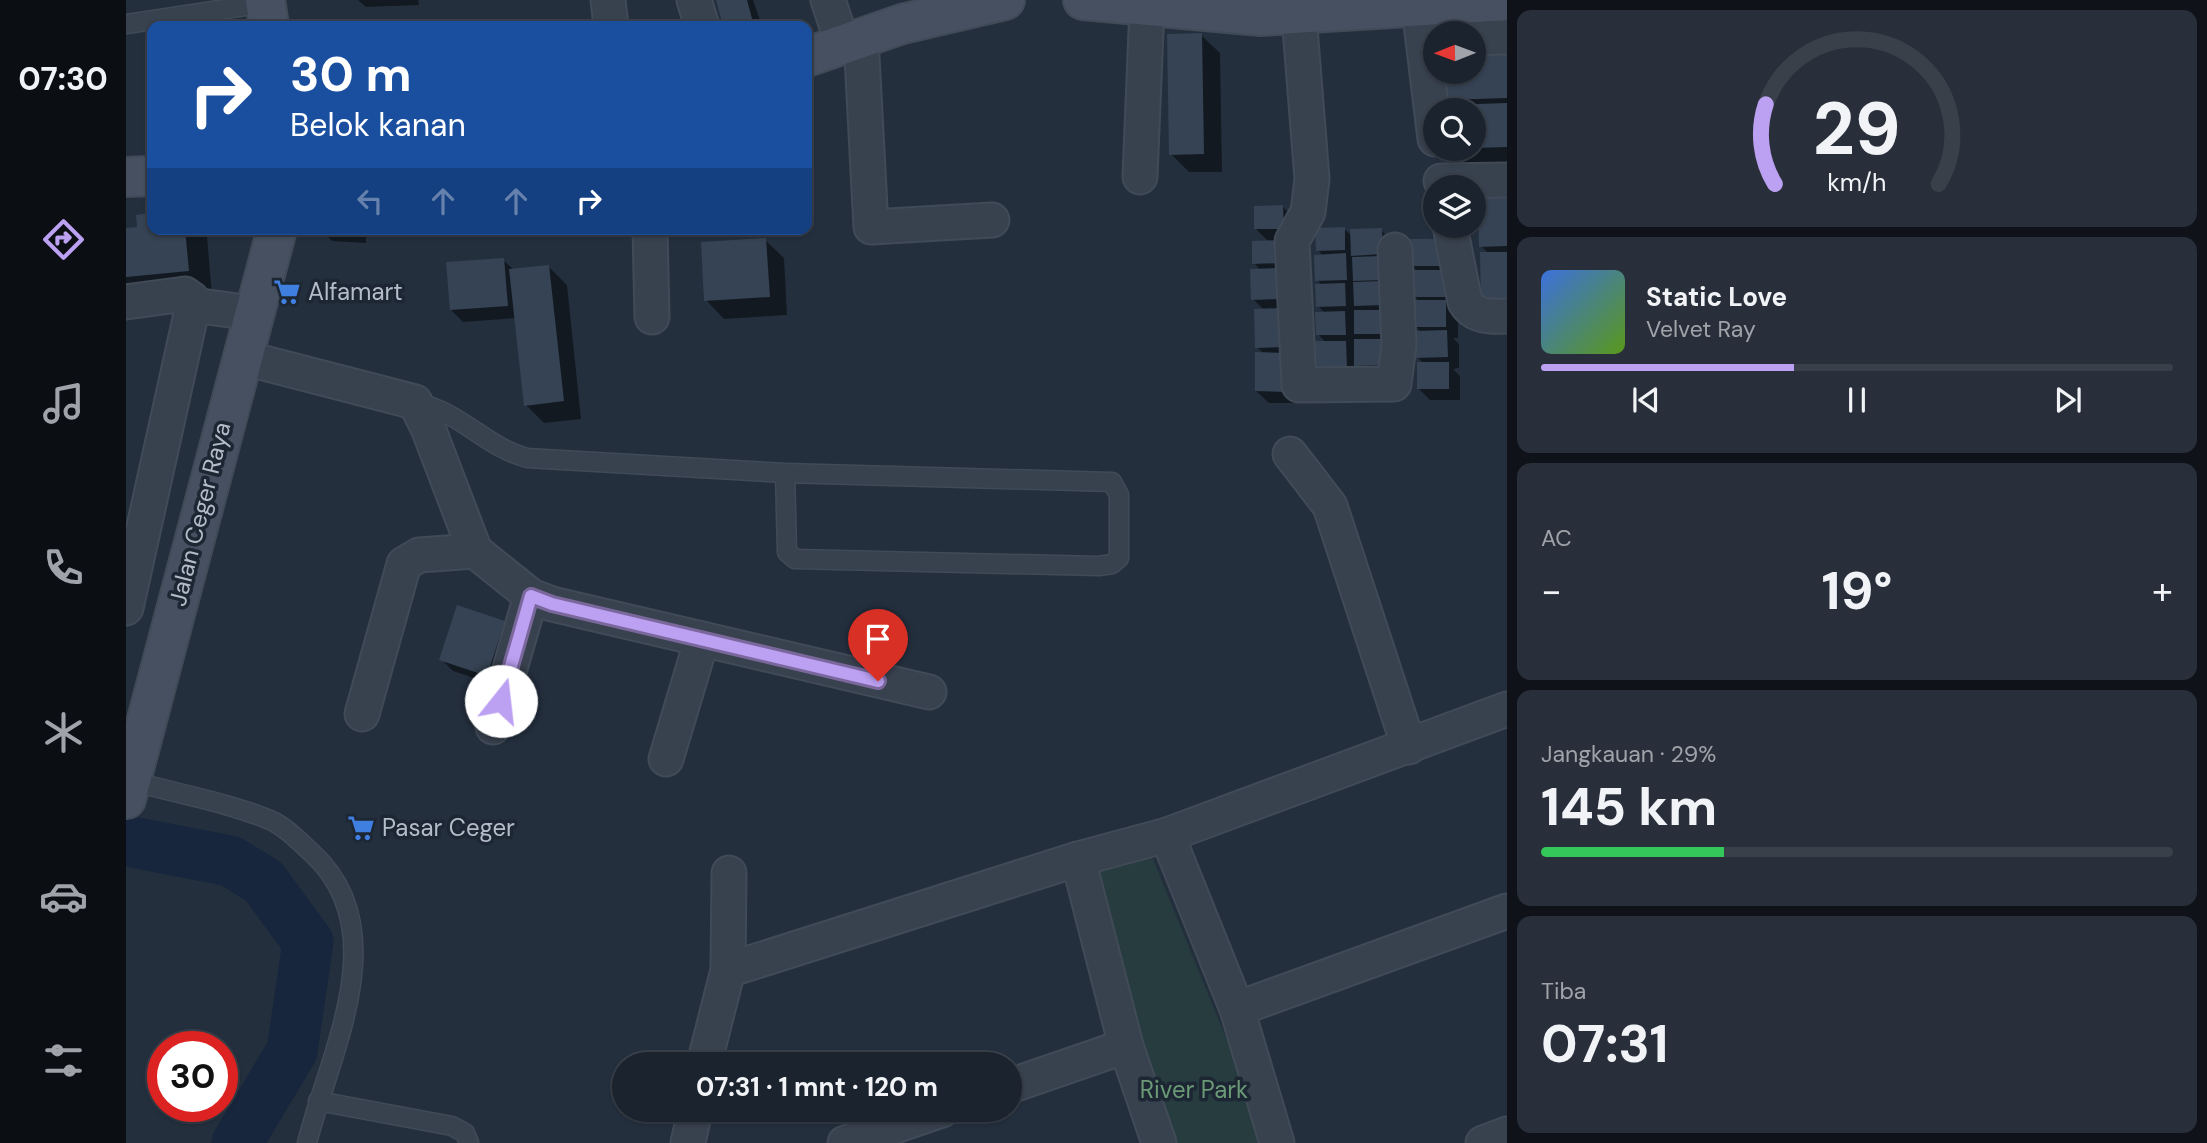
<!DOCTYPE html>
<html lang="id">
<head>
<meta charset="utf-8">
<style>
	body { margin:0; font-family:"DM Sans",sans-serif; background:#282f3a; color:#f1f3f6; height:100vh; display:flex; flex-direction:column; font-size:26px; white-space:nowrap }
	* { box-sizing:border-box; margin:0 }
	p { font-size:23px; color:#a0a4aa }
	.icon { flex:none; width:38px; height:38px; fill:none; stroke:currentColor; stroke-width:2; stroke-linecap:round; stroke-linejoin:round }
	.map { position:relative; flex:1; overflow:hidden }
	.drawer { display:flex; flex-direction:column; gap:10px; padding:10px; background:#0f1319; width:700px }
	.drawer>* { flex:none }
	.top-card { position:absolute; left:21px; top:21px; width:665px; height:214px; border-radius:14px; box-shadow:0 2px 5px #0004,0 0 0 2px #39404a; background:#1a4fa0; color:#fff; overflow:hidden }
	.needle { width:46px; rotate:269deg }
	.controls { position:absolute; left:1297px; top:21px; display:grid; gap:14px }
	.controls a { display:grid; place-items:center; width:63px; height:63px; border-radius:50%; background:#1b232e; box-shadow:0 2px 5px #0004,0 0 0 2px #39404a; font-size:35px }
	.speed { position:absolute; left:21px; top:1031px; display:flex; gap:14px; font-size:35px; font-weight:700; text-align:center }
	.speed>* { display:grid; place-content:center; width:91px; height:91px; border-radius:50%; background:#1b232e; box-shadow:0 2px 5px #0004,0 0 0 2px #39404a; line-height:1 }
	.speed .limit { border:10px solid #d22; background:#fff; color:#111 }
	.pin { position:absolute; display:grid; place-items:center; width:60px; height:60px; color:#fff; margin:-72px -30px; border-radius:50% 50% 50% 0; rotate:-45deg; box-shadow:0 0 7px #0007 }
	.pin .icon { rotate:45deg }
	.me { position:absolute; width:77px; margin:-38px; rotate:16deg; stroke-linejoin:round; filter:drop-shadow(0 0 5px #0008) }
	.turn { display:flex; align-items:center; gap:24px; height:147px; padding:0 28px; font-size:32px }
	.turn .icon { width:91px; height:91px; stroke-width:2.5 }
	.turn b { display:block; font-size:49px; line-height:60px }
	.lanes { display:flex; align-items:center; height:66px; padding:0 28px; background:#0003; justify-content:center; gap:35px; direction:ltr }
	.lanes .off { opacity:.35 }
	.big { font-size:52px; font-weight:700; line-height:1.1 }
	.drawer .card { flex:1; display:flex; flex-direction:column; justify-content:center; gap:10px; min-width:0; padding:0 24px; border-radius:14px; background:#282f3a }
	.drawer .dial { align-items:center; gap:0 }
	.dial svg { height:182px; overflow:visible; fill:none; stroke:#39404a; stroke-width:7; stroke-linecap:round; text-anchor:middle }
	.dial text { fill:#f1f3f6; stroke:none }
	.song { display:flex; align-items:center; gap:21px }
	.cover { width:84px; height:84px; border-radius:10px; background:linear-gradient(135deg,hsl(220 70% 55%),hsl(90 70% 35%)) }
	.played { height:7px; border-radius:4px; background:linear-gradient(90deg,#bca0f2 40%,#39404a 40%) }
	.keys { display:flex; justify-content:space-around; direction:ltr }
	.heat { display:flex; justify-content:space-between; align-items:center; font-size:38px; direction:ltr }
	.charge { height:10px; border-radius:5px; background:linear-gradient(90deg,#34c759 29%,#39404a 0) }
	.trip { position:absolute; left:486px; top:1052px; width:410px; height:70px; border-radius:35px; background:#1b232e; box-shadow:0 2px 5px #0004,0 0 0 2px #39404a; font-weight:700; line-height:70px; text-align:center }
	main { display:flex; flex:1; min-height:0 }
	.tab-bar { display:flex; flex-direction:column; width:126px; justify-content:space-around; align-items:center; background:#0b0e12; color:#a0a4aa }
	.tab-bar .icon { width:49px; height:49px }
	.tab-bar .selected { color:#bca0f2 }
	.tab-bar b { font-size:32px; color:#f1f3f6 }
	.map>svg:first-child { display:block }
</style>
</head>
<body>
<main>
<nav class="tab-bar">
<b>07:30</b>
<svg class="icon selected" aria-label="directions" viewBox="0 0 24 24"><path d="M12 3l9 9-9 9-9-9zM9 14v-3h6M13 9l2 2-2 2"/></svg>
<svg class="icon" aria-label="music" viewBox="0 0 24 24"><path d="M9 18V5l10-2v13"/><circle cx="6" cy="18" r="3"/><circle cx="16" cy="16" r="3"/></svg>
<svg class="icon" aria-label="phone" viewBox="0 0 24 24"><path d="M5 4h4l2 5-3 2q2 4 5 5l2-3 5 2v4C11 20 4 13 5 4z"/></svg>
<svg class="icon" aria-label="climate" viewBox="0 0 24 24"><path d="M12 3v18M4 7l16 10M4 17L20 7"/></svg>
<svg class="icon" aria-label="car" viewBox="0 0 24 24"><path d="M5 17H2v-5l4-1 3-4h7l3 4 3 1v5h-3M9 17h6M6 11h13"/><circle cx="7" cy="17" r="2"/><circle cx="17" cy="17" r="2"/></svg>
<svg class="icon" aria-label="filters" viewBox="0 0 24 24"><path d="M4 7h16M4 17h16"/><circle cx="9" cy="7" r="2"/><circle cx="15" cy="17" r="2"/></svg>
</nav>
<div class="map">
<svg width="1381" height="1143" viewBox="0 0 1381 1143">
	<rect width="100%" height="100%" fill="#242f3e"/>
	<path fill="#263c3f" d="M 1019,840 L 1143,1143 L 1033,1143 L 952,859 Z"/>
	<g fill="#0007">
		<path d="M 232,0 L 292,0 L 293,5 L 240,7 Z"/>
		<path d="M 592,0 L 627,0 L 636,26 L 599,26 Z"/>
		<path d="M 1075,35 L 1094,53 L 1096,172 L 1063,172 L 1045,154 Z"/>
		<path d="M 1381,51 L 1381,165 L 1343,166 L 1325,149 L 1348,149 L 1348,110 L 1323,110 L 1323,107 L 1327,107 L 1320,99 L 1319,72 L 1348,72 L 1348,52 Z"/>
		<path d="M 1381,196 L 1381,318 L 1363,254 L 1355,246 Z"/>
		<path d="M 1157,207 L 1169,219 L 1171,403 L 1143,403 L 1130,391 L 1138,354 L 1131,347 L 1139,311 L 1127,299 L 1135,271 L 1128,263 L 1143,242 L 1130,229 Z"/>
		<path d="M 26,215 L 26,229 L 74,229 L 81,236 L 86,295 L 0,302 L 0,230 L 13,229 L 12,216 Z"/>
		<path d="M 194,229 L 240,229 L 240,243 L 206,241 Z"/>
		<path d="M 1218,229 L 1226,236 L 1255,230 L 1267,242 L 1271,352 L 1242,377 L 1232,366 L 1232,379 L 1202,379 L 1190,367 L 1200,343 L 1192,334 L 1199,313 L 1192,306 L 1196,285 L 1191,280 L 1197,256 L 1192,250 Z"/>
		<path d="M 639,240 L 658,258 L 661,315 L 598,319 L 580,300 Z"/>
		<path d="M 1315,240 L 1332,314 L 1332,338 L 1327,338 L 1333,344 L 1333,368 L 1327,369 L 1334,376 L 1334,400 L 1304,400 L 1292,388 L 1298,364 L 1291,357 L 1295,332 L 1290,327 L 1294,302 L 1288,296 L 1292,272 L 1285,265 Z"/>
		<path d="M 377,260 L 388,270 L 423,267 L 441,285 L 455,419 L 418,423 L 400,405 L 390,318 L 337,322 L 325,310 Z"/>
		<path d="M 378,623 L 390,635 L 373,686 L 327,671 L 315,659 Z"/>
	</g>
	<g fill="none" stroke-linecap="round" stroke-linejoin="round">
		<path stroke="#17263c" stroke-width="30" d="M 0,842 L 11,843"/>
		<path stroke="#17263c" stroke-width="51" d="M 11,843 L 104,861 L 137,881 L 182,942 L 166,1051 L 111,1143"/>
	</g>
	<g fill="#364354">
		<path d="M 590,0 L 621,0 L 628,26 L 597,26 Z"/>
		<path d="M 1076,33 L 1078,154 L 1043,155 L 1041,34 Z"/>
		<path d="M 1381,49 L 1381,98 L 1318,100 L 1317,72 L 1348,72 L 1348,50 Z"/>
		<path d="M 1381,103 L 1381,147 L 1348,148 L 1348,110 L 1322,110 L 1321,105 Z"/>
		<path d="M 1381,194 L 1381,246 L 1353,247 L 1352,195 Z"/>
		<path d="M 1157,205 L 1158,229 L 1128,229 L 1128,206 Z"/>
		<path d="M 26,213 L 26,229 L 59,229 L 63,271 L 0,277 L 0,228 L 11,227 L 10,215 Z"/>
		<path d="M 1219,227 L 1219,250 L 1190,251 L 1189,228 Z"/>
		<path d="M 1256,228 L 1257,254 L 1225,256 L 1224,229 Z"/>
		<path d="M 640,238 L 644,297 L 578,301 L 575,242 Z"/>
		<rect x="1283" y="239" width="32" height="27"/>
		<path d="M 1155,240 L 1156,263 L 1126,264 L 1126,241 Z"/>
		<path d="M 1354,252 L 1381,252 L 1381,300 L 1355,301 Z"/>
		<path d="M 1220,253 L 1221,280 L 1189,281 L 1188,255 Z"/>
		<path d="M 1256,256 L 1256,280 L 1227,281 L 1226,257 Z"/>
		<path d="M 378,258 L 382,306 L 324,310 L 320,262 Z"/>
		<path d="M 423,265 L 438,401 L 398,406 L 383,269 Z"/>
		<path d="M 1154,268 L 1155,299 L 1125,300 L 1124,269 Z"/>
		<path d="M 1286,270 L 1319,270 L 1319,297 L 1287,297 Z"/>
		<path d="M 1257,281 L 1258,305 L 1228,306 L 1227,282 Z"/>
		<path d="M 1219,283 L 1220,306 L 1190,307 L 1189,284 Z"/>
		<rect x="1288" y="300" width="32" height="27"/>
		<path d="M 1156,308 L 1158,347 L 1129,348 L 1128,309 Z"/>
		<rect x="1228" y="310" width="31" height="24"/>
		<path d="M 1219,311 L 1220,335 L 1190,335 L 1189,312 Z"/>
		<path d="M 1321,330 L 1322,357 L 1289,358 L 1289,331 Z"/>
		<path d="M 1228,339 L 1260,339 L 1260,365 L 1228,366 Z"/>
		<path d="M 1188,341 L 1220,341 L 1221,368 L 1189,368 Z"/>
		<path d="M 1129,352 L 1160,353 L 1160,392 L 1129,391 Z"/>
		<rect x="1291" y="362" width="32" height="27"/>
		<path d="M 331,605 L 379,621 L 361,676 L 313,660 Z"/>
	</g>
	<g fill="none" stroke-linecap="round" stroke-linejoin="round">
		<g stroke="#414a57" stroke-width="21">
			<g id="lane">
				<path d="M 0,24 L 139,3"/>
				<path d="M 289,402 C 335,412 358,446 401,458 L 659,473 L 986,482 L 993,495 L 993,558 L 986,564 L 973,566 L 669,559 L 661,552 L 659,473"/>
				<path d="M 6,781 C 51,794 101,802 144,820 C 159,826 174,842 186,853 C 270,930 204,1052 181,1143"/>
				<path d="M 192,1101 L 326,1126 L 339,1133 L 343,1143"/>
			</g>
		</g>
		<g stroke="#414a57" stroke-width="37">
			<g id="street">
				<path d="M 482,0 L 485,26"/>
				<path d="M 568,0 L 576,26"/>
				<path d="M 702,0 L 717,45"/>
				<path d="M 1293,7 L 1309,139"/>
				<path d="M 1173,15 L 1186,179 L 1182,212 L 1166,241 L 1173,385 L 1268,384 L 1273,345 L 1269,250"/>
				<path d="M 735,38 L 745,227 L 866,220"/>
				<path d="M 1348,38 L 1381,37"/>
				<path d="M 1014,177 L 1021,6"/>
				<path d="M 1315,181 L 1381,180"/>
				<path d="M 1324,226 L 1339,302 C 1348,317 1365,317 1381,316"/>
				<path d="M 524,229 L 526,317"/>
				<path d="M 0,302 L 59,294 L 66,299 L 67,305 L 0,608"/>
				<path d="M 67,305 L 126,313"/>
				<path d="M 115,357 L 289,402 L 302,428 L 349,551"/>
				<path d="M 1164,454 L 1204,506 L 1283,747"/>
				<path d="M 349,551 L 405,596 L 426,604 L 803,692"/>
				<path d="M 236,714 L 278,564 L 293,555 L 349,551"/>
				<path d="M 367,727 L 405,596"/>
				<path d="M 540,759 L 576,639"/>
				<path d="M 1041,835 L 1381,709"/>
				<path d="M 952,859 L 1000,1046 L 1033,1143"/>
				<path d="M 603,873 L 602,970 L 952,859 L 1041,835 L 1111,1009 L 1151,1143"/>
				<path d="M 1111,1009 L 1381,911"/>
				<path d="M 578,1064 L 602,970"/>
				<path d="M 884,1086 L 1000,1046"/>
				<path d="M 562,1143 L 569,1110"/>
				<path d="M 719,1143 L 816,1110"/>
				<path d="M 1357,1143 L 1381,1134"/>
			</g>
		</g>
		<g stroke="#414a57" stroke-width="42">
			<g id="secondary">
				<path d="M 139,0 L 143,26"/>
				<path d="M 957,0 L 1135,16 L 1381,1"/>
				<path d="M 681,57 L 776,24 L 879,0"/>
				<path d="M 0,177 L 26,176"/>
				<path d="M 0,799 L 151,229"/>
			</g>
		</g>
		<use href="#lane" stroke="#38414e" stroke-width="18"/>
		<use href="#street" stroke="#38414e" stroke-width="33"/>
		<use href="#secondary" stroke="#465061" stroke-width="38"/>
	</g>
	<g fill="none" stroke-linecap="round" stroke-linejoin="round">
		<g stroke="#7a689d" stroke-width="18">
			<path id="route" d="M 375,701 L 405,596 L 426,604 L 752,681"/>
		</g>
		<use href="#route" stroke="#bca0f2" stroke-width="12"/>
	</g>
	<defs>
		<g id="supermarket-bare" transform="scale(2.1)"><path d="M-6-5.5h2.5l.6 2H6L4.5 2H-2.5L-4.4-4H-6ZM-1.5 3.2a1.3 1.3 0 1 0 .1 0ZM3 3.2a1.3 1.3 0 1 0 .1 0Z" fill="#3f7fe0" stroke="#1d2633" stroke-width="2.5" paint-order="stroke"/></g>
	</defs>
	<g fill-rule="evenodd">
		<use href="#supermarket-bare" x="161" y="292"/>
		<use href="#supermarket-bare" x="235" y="828"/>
	</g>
	<g text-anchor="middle" stroke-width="7" stroke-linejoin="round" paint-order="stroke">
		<g font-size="24" fill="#b4bcc9" stroke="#1d2633" text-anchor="start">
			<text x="182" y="300">Alfamart</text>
			<text x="256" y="836">Pasar Ceger</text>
		</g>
		<g font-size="24" fill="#b4bcc9" stroke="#1d2633">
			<text transform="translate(74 514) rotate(-76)" y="8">Jalan Ceger Raya</text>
		</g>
		<g font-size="24" fill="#6b9a76" stroke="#1d2633">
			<text x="1068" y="1098">River Park</text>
		</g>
	</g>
</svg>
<div class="controls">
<a><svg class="needle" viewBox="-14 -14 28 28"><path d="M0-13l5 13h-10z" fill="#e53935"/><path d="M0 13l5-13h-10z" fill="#a0a4aa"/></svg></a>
<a><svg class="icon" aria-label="search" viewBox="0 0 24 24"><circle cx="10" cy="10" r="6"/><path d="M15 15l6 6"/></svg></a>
<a><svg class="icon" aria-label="layers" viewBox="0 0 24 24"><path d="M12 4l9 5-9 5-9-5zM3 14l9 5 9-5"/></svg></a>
</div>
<div class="speed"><div class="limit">30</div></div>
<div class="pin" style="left:752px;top:681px;background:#d93025"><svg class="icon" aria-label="arrive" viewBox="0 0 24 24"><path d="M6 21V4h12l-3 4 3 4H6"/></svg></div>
<svg class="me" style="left:375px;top:701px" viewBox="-20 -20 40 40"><circle r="19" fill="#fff"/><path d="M0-13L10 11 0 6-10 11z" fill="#bca0f2"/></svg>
<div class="trip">07:31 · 1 mnt · 120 m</div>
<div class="top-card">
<div class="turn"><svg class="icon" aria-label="right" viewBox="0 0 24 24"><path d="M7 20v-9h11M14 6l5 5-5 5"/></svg><div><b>30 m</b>Belok kanan</div></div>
<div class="lanes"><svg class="icon off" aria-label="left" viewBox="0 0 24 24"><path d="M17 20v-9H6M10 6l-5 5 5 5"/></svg><svg class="icon off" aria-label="ahead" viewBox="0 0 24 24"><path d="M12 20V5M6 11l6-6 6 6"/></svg><svg class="icon off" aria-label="ahead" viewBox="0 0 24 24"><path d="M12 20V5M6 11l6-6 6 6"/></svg><svg class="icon" aria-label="right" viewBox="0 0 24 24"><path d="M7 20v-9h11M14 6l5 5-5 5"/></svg></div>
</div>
</div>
<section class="drawer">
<div class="card dial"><svg viewBox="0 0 100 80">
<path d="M14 69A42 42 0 1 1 86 69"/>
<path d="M14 69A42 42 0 0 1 10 34" stroke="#bca0f2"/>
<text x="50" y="56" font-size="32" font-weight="700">29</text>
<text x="50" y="72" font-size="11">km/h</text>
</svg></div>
<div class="card">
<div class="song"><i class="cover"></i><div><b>Static Love</b><p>Velvet Ray</p></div></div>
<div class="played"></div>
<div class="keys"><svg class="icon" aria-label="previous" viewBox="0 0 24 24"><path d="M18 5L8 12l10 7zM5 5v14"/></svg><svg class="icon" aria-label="pause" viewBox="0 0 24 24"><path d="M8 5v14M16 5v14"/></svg><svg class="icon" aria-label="next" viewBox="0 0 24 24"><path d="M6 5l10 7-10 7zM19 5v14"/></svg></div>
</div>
<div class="card"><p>AC</p>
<div class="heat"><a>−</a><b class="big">19°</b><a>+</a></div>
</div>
<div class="card"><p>Jangkauan · 29%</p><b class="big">145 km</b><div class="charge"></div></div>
<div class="card"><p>Tiba</p><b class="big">07:31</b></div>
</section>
</main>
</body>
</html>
